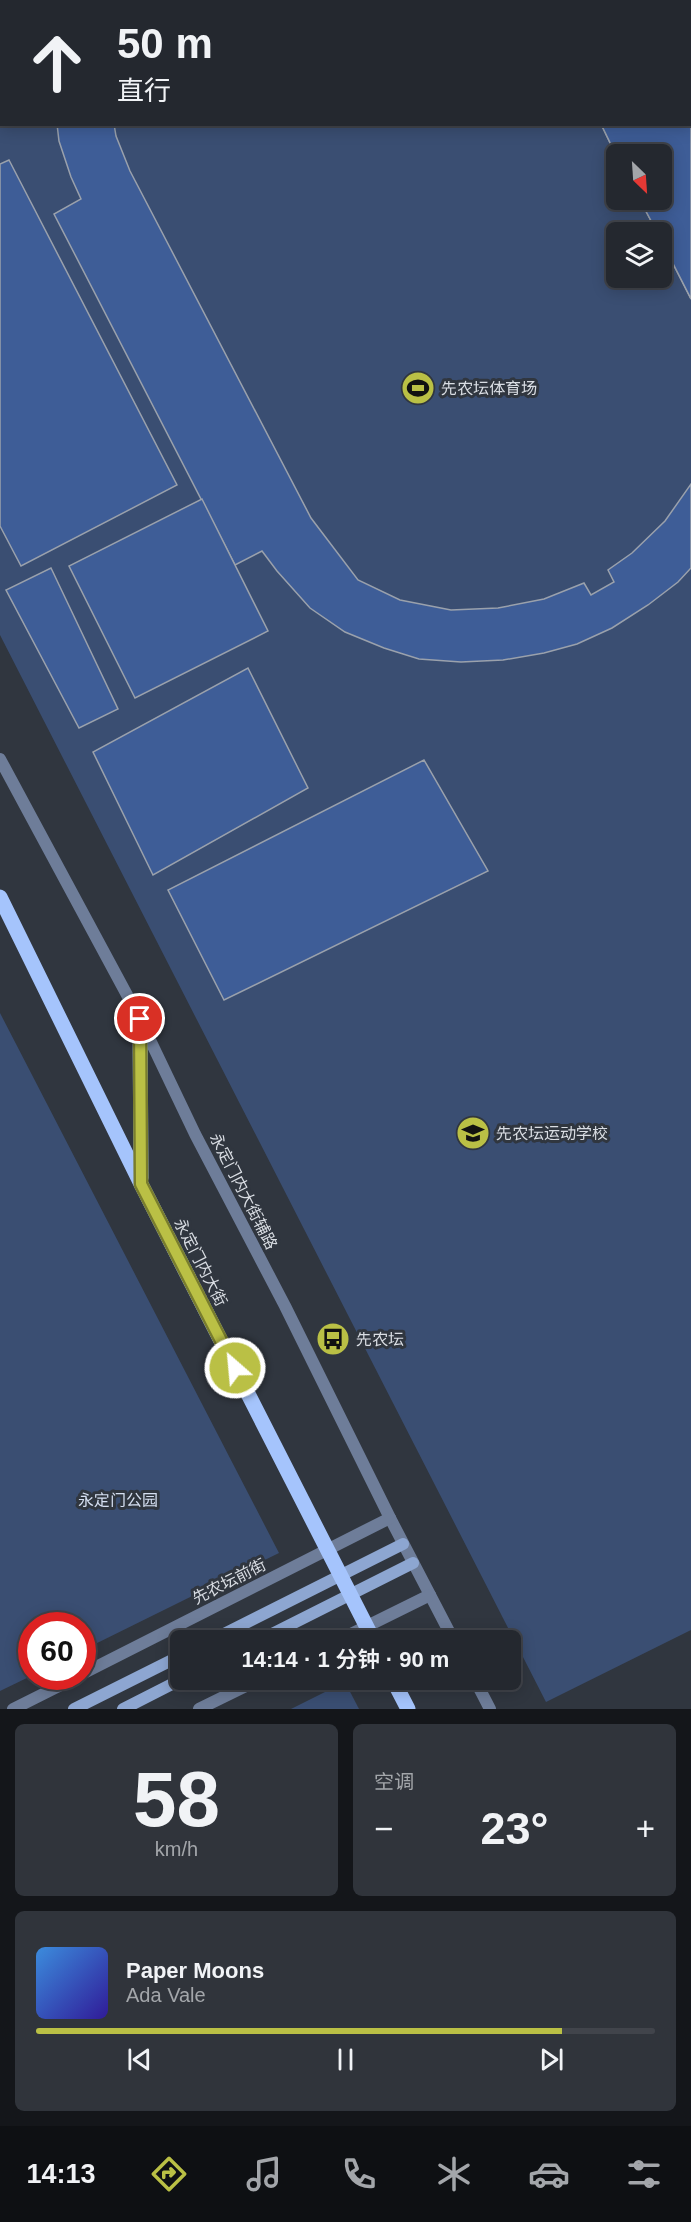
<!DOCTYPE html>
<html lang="zh">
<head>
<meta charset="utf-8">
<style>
	body { margin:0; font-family:Helvetica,"Noto Sans SC",sans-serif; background:#30343b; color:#f1f3f6; height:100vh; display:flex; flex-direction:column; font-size:22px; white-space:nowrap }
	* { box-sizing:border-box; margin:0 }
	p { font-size:20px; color:#a3a6aa }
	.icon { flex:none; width:33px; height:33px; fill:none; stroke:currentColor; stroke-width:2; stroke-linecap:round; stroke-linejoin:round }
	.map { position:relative; height:1709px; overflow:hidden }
	.sheet { display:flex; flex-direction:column; gap:15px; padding:15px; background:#14161a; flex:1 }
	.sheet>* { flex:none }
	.top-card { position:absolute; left:0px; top:0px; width:692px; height:126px; box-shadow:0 3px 15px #0003,0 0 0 2px #41444b; background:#24282f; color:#f1f3f6; overflow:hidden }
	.needle { width:39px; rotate:155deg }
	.tools { position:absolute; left:606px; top:144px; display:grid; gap:12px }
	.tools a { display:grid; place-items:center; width:66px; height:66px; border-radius:9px; background:#24282f; box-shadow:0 3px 15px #0003,0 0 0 2px #41444b; font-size:30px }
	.speed { position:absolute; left:18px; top:1612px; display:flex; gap:12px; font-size:30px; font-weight:700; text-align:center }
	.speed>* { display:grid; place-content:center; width:78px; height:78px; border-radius:50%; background:#24282f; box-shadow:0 3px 15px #0003,0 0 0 2px #41444b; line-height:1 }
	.speed .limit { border:9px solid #d22; background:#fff; color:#111 }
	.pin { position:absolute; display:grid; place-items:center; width:51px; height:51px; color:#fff; margin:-26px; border:3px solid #fff; border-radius:50%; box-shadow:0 2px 6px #0007 }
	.me { position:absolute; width:66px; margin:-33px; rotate:333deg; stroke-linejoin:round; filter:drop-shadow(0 0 4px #0008) }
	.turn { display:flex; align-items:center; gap:21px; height:126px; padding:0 18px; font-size:27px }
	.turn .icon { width:78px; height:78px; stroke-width:2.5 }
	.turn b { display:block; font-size:42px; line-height:51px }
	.big { font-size:45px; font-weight:600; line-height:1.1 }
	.sheet .widget { flex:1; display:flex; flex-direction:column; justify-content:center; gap:9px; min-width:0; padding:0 21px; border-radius:9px; background:#30343b }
	.sheet .dial { align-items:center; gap:0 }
	.dial b { font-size:78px; line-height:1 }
	.song { display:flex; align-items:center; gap:18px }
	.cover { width:72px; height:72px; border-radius:9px; background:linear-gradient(135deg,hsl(210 70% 55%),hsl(250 70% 35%)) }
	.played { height:6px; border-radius:3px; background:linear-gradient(90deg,#bac045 85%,#41444b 85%) }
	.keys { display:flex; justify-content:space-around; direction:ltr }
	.heat { display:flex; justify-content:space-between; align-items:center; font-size:33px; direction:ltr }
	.sheet .tiles { flex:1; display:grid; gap:15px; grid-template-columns:1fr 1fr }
	.widget:last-child { grid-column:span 2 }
	.trip { position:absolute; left:170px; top:1630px; width:351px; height:60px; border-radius:9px; background:#24282f; box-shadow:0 3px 15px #0003,0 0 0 2px #41444b; font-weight:600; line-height:60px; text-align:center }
	.menu { display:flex; height:96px; justify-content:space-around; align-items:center; background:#0e1013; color:#a3a6aa }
	.menu .icon { width:42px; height:42px }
	.menu .selected { color:#bac045 }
	.menu b { font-size:27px; color:#f1f3f6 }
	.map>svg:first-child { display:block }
</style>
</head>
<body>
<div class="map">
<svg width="691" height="1709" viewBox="0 0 691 1709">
	<rect width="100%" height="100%" fill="#30363f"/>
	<g fill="#3a4e72" fill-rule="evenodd">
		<path d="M 0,0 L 691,0 L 691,1630 L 546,1702 L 0,635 ZM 2,2 L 690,2 L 690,124 L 2,124 ZM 616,154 L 662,154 L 662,200 L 616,200 ZM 616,232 L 662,232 L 662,278 L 616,278 Z"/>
		<path d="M 0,1013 L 279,1553 L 83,1650 L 82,1626 L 32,1626 L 31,1676 L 0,1691 Z"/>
		<path d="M 345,1682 L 359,1709 L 291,1709 Z"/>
	</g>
	<g fill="#3e5d97" stroke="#9aa1ac" stroke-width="1.5">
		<path d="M 77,0 L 138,0 L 76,2 Z"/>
		<path d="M 537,0 L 632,0 L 633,2 L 537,2 Z"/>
		<path d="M 537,0 L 632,0 L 633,2 L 537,2 Z"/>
		<path d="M 690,112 L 691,114 L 691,299 L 662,242 L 662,232 L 657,232 L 640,200 L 662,200 L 662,154 L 616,155 L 601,124 L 690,124 Z"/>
		<path d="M 690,112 L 691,114 L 691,299 L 662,242 L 662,232 L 657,232 L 640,200 L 662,200 L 662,154 L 616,155 L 601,124 L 690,124 Z"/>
		<path d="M 57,124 L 114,124 L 116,136 L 130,171 L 311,518 L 358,580 L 400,600 L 451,610 L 498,608 L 544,599 L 584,583 L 591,595 L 614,582 L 608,570 L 632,553 L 665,521 L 691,484 L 691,568 L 678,582 L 648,605 L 612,628 L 577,644 L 544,653 L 503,660 L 461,662 L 419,659 L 384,648 L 345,632 L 310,608 L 277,571 L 262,551 L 235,565 L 54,214 L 81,199 L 71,177 L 59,141 Z"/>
		<path d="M 9,160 L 177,485 L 21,566 L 0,526 L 0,164 Z"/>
		<path d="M 202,499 L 268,631 L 135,698 L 69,566 Z"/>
		<path d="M 51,568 L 118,709 L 79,728 L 6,590 Z"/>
		<path d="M 248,668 L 308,788 L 153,875 L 93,752 Z"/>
		<path d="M 424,760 L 488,871 L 224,1000 L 168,890 Z"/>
	</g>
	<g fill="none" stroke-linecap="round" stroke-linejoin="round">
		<g stroke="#6e7d99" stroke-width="12">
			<path d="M 0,759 L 140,1019 L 195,1134 L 285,1306 L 390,1518 L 454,1641"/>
			<path d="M 337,1641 L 430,1595"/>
			<path d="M 82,1674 L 390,1518"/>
			<path d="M 475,1680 L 490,1709"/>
			<path d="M 13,1709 L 77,1677"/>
			<path d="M 199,1709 L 258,1680"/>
		</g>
		<g stroke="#8da6d1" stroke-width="12">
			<path d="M 210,1641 L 403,1544"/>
			<path d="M 258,1641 L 413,1563"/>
			<path d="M 74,1709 L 180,1656"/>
			<path d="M 123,1709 L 180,1680"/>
		</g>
		<g stroke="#a5c4fc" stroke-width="15">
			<path d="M 0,897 L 141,1184 L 374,1641"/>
			<path d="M 140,1019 L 141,1178"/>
			<path d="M 393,1680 L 408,1709"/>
		</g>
	</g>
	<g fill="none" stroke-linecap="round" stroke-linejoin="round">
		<g stroke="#797d2d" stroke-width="15">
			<path id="route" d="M 140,1019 L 141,1184 L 235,1368"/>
		</g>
		<use href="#route" stroke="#bac045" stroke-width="10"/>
	</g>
	<defs>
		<g id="stadium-disc" transform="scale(1.725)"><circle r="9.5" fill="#bac045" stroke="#30363f"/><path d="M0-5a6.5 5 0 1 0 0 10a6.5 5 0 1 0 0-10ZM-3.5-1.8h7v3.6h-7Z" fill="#111"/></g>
		<g id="university-disc" transform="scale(1.725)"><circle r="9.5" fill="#bac045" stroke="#30363f"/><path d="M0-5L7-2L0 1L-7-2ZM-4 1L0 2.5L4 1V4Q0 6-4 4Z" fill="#111"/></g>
		<g id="bus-disc" transform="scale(1.725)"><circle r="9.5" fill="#bac045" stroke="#30363f"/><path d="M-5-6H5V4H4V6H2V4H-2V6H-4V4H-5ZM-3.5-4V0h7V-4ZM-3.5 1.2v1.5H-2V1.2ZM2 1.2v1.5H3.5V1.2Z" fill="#111"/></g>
	</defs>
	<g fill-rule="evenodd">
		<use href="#stadium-disc" x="418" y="388"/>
		<use href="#university-disc" x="473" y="1133"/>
		<use href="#bus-disc" x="333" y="1339"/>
	</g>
	<g text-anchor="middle" stroke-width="6" stroke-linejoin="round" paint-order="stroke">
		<g font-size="16" fill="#d9dde3" stroke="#30363f" text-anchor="start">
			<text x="441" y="394">先农坛体育场</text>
			<text x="496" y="1139">先农坛运动学校</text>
			<text x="356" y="1345">先农坛</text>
		</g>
		<g font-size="16" fill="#d9dde3" stroke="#30363f">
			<text transform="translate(244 1191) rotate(63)" y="6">永定门内大街辅路</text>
			<text transform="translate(201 1262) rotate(63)" y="6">永定门内大街</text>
			<text transform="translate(229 1581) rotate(-27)" y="6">先农坛前街</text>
		</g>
		<g font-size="16" fill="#d5dff1" stroke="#30363f">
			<text x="118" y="1506">永定门公园</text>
		</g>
	</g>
</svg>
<div class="tools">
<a><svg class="needle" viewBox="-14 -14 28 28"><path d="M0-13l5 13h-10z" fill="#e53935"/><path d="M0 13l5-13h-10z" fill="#a3a6aa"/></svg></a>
<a><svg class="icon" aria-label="layers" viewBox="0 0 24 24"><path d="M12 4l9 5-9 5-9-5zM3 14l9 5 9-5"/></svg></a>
</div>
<div class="speed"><div class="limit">60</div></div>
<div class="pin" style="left:140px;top:1019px;background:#d93025"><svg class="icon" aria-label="arrive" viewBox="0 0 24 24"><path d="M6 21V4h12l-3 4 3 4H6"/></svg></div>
<svg class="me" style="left:235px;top:1368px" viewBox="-20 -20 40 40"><circle r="17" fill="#bac045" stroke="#fff" stroke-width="3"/><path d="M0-11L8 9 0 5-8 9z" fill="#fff"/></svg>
<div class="trip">14:14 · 1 分钟 · 90 m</div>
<div class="top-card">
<div class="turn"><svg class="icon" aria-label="ahead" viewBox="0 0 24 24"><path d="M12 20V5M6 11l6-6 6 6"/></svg><div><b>50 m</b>直行</div></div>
</div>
</div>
<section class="sheet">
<div class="tiles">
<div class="widget dial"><b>58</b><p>km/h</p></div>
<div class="widget"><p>空调</p>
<div class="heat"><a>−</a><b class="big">23°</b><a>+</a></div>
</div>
<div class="widget">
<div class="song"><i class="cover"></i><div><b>Paper Moons</b><p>Ada Vale</p></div></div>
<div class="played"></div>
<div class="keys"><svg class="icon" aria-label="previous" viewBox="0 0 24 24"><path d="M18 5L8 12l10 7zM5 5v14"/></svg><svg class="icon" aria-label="pause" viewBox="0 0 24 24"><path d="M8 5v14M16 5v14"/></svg><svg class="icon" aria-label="next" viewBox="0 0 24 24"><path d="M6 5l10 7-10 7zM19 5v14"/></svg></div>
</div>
</div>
</section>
<nav class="menu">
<b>14:13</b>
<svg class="icon selected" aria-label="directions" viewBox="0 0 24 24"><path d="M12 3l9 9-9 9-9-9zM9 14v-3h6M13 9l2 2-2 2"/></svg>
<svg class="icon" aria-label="music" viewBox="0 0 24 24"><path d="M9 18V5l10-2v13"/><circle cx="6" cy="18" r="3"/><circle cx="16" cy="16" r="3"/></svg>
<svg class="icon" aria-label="phone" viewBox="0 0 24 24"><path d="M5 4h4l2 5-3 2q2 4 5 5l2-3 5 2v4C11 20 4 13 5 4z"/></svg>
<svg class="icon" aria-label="climate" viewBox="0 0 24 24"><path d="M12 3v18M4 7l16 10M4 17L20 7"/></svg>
<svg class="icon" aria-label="car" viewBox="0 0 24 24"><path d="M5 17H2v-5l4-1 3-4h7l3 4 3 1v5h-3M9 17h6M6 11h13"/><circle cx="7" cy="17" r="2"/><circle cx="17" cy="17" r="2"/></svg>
<svg class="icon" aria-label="filters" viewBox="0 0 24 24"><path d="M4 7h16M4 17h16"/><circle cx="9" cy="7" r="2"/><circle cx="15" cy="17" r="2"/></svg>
</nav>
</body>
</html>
